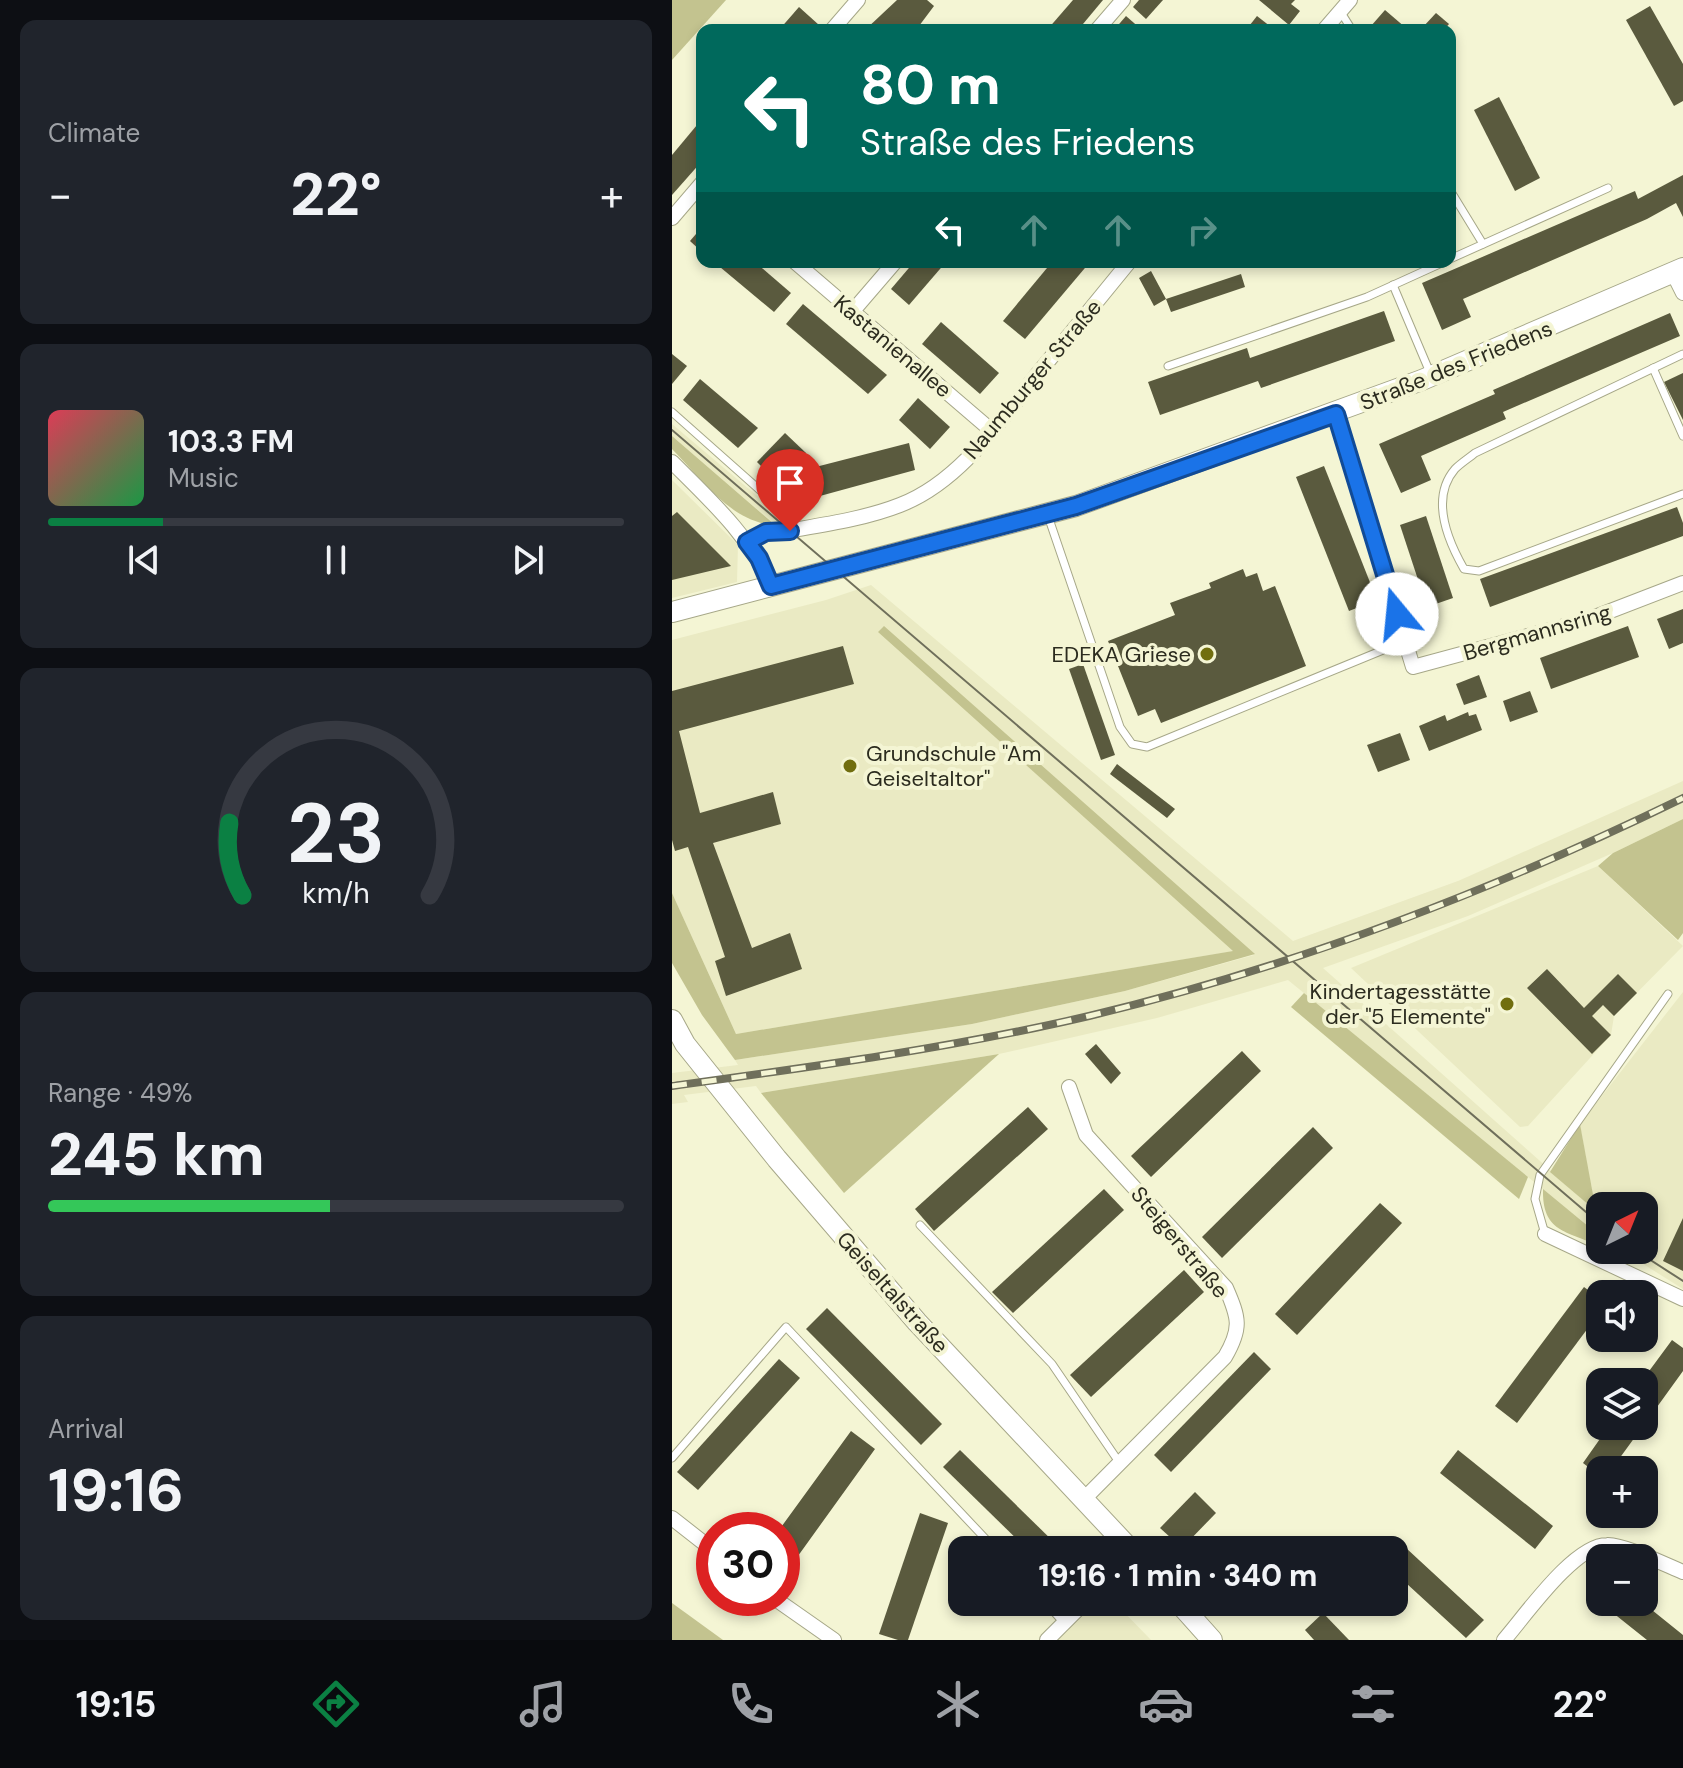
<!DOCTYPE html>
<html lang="en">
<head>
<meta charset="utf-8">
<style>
	body { margin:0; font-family:"DM Sans",sans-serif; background:#20242c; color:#f1f3f6; height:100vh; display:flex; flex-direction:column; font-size:30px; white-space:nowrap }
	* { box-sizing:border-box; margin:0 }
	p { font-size:26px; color:#9ea1a6 }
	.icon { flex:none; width:44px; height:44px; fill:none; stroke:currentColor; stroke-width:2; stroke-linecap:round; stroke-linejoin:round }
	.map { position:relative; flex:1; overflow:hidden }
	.sheet { display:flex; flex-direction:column; gap:20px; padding:20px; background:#0d0f14; width:672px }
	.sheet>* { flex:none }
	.guide { position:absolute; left:24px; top:24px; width:760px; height:244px; border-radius:16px; box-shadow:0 4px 12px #0003; background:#00695c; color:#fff; overflow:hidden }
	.needle { width:52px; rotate:43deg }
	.controls { position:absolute; left:914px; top:1192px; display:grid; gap:16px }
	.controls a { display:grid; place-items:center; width:72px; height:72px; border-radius:16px; background:#171b24; box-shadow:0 4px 12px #0003; font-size:40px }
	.speed { position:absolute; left:24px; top:1512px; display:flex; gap:16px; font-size:40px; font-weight:700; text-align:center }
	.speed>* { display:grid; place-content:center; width:104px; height:104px; border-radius:50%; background:#171b24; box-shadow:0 4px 12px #0003; line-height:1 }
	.speed .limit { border:12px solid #d22; background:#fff; color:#111 }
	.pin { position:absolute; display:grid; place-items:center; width:68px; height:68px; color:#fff; margin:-82px -34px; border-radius:50% 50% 50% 0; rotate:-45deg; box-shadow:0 0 8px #0007 }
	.pin .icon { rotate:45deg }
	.me { position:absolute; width:88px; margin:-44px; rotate:343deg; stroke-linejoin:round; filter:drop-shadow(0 0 6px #0008) }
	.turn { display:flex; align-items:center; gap:28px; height:168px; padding:0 32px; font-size:36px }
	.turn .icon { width:104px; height:104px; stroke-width:2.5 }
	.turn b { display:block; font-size:56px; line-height:68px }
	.lanes { display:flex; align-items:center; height:76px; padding:0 32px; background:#0003; justify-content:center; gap:40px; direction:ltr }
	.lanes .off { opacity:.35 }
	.big { font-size:60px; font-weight:800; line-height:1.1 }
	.sheet .widget { flex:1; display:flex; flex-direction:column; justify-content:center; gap:12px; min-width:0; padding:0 28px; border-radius:16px; background:#20242c }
	.sheet .dial { align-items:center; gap:0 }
	.dial svg { height:208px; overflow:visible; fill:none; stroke:#363941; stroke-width:7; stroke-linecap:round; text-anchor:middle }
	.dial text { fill:#f1f3f6; stroke:none }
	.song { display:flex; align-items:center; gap:24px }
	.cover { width:96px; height:96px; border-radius:12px; background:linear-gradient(135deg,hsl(350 70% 55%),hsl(140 70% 35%)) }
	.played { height:8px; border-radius:4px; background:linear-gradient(90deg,#0b8043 20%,#363941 20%) }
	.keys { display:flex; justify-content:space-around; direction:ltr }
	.heat { display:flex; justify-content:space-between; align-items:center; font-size:44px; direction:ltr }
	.charge { height:12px; border-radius:6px; background:linear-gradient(90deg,#34c759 49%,#363941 0) }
	.trip { position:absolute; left:276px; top:1536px; width:460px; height:80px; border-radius:16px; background:#171b24; box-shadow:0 4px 12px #0003; font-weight:800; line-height:80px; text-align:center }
	.dock { display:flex; height:128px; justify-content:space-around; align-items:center; background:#090b0e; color:#9ea1a6 }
	.dock .icon { width:56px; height:56px }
	.dock .on { color:#0b8043 }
	.dock b { font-size:36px; color:#f1f3f6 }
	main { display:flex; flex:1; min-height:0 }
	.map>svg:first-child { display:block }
</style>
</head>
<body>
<main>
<section class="sheet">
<div class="widget"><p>Climate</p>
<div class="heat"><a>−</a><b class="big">22°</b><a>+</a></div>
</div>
<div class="widget">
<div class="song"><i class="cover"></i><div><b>103.3 FM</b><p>Music</p></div></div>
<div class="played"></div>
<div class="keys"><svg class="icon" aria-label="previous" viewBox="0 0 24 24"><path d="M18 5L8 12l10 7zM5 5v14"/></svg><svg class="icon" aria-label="pause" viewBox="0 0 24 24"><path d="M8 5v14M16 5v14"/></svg><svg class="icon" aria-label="next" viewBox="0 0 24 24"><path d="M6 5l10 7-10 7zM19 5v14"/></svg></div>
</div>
<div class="widget dial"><svg viewBox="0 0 100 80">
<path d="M14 69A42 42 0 1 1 86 69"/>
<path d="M14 69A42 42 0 0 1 9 41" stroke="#0b8043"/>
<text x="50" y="56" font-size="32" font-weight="700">23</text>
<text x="50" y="72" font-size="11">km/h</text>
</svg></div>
<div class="widget"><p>Range · 49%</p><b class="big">245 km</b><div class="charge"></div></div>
<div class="widget"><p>Arrival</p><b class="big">19:16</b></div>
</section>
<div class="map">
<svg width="1011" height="1640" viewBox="0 0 1011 1640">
	<rect width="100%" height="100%" fill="#f4f5d4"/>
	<g fill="#eaeac3">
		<path d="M 0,424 L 116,522 L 103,525 L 0,436 Z"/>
		<path d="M 0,480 L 66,545 L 65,582 L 0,598 Z"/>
		<path d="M 199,585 L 621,941 L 786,881 L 1011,781 L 1011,819 L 941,853 L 796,916 L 651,968 L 923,1210 L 908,1124 L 1011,992 L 1011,1289 L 949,1250 L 972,1250 L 972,1206 L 928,1206 L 928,1236 L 616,980 L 485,1018 L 327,1054 L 89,1093 L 84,1086 L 12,1095 L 16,1102 L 0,1104 L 0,1073 L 66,1065 L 63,1060 L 300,1024 L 453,991 L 582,955 L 206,632 L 562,951 L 64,1034 L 0,893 L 0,640 L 154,600 Z"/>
		<path d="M 926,866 L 1011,946 L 942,1016 L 939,1035 L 856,1126 L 848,1127 L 679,968 Z"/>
		<path d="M 425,1602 L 442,1602 L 479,1640 L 382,1640 Z"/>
	</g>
	<g fill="#c3c38f">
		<path d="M 0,0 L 54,0 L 0,60 Z"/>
		<path d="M 0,436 L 103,525 C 59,523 29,478 0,449 Z"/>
		<path d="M 212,626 L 583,954 L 453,991 L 300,1024 L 63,1060 L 30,1015 L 0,963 L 0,893 L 64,1034 L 561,951 L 206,632 Z"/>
		<path d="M 1011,819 L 1011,933 L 1006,940 L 926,866 L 941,853 Z"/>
		<path d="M 632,993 L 856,1177 L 847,1199 L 619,1007 Z"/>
		<path d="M 327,1054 L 172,1193 L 89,1093 Z"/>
		<path d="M 908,1124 L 924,1211 L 878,1172 Z"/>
		<path d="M 871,1189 L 928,1236 L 928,1246 C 894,1231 870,1232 871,1189 Z"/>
		<path d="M 0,1603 L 51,1640 L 0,1640 Z"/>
	</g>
	<g fill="#5a5a3e">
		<path d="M 225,0 L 255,0 L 262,6 L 244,30 L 193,30 Z"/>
		<path d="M 401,0 L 431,0 L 406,30 L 375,30 Z"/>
		<path d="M 467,0 L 491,0 L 474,19 L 461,7 Z"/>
		<path d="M 587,0 L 623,0 L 619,4 L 628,11 L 617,25 Z"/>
		<path d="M 978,6 L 1011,64 L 1011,101 L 1002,106 L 954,20 Z"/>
		<path d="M 127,7 L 147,25 L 143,30 L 107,30 Z"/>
		<path d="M 713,10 L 734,28 L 732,30 L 704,30 L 699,26 Z"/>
		<path d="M 764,13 L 777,24 L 772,30 L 755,30 L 751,27 Z"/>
		<path d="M 454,16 L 470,30 L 442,30 Z"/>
		<path d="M 585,16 L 603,30 L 574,30 Z"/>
		<path d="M 827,97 L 868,178 L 843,191 L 802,110 Z"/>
		<path d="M 30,119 L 30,161 L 0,195 L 0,155 Z"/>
		<path d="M 1011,175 L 1011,217 L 1004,203 L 975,219 L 791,299 L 799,317 L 770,330 L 750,283 L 963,191 L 966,199 Z"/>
		<path d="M 30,227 L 30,252 L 18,241 Z"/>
		<path d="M 42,262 L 83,262 L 119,293 L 102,312 Z"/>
		<path d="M 242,262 L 274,262 L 237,305 L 219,289 Z"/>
		<path d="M 418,262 L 353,339 L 331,321 L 380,262 Z"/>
		<path d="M 479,271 L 494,299 L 569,274 L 573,287 L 499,312 L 494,299 L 482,306 L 467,278 Z"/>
		<path d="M 131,304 L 215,375 L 196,394 L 114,324 Z"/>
		<path d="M 712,311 L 723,341 L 589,388 L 586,381 L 488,415 L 476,382 L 575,348 L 578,358 Z"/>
		<path d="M 998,313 L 1008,336 L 831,412 L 834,419 L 749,456 L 759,480 L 729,493 L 707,444 L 823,394 L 821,390 Z"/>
		<path d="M 269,322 L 327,373 L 308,394 L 250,344 Z"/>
		<path d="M 0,354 L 15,366 L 0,384 Z"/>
		<path d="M 1011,373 L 1011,420 L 992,382 Z"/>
		<path d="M 28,379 L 86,428 L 66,448 L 11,400 Z"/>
		<path d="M 246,398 L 278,427 L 258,449 L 227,420 Z"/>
		<path d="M 113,433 L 134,453 L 105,482 L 85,462 Z"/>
		<path d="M 237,443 L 243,470 L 137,499 L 128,471 Z"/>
		<path d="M 652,466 L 705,600 L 677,611 L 624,477 Z"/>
		<path d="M 1005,507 L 1011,523 L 1011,536 L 818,607 L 808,579 Z"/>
		<path d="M 5,512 L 59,566 L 0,580 L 0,516 Z"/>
		<path d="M 754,516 L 781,598 L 755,607 L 728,525 Z"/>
		<path d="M 571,569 L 574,577 L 585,573 L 591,591 L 603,586 L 634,666 L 489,723 L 483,709 L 466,716 L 436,641 L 503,615 L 498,603 L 539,588 L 537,583 Z"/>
		<path d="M 1011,609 L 1011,643 L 997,649 L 985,619 Z"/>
		<path d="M 956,626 L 967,657 L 879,689 L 868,658 Z"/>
		<path d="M 171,646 L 182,684 L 7,731 L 28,813 L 101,792 L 109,824 L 41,843 L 80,948 L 118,933 L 130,969 L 54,996 L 43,961 L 53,957 L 16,847 L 3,851 L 0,840 L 0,691 Z"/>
		<path d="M 411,664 L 443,755 L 429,760 L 397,669 Z"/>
		<path d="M 807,675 L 815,697 L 792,705 L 784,684 Z"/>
		<path d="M 858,691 L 866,712 L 838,722 L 831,701 Z"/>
		<path d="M 796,712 L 797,716 L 804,714 L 810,730 L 757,751 L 747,726 L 773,715 L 775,721 Z"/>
		<path d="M 728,733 L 738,760 L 706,772 L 695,745 Z"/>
		<path d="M 445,764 L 503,809 L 495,818 L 438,774 Z"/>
		<path d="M 875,969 L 912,1008 L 946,974 L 965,993 L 942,1016 L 931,1005 L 920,1016 L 939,1035 L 920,1054 L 855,988 Z"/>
		<path d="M 424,1044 L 449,1073 L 439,1084 L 413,1054 Z"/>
		<path d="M 570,1051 L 589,1071 L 479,1177 L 459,1156 Z"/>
		<path d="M 356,1107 L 376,1129 L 262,1231 L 243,1209 Z"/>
		<path d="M 641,1127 L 661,1148 L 550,1258 L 530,1237 Z"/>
		<path d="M 432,1189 L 452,1210 L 341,1313 L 320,1292 Z"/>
		<path d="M 708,1203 L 730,1223 L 625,1335 L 603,1314 Z"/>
		<path d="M 1011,1218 L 1011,1271 L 991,1261 Z"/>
		<path d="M 512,1270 L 532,1292 L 419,1397 L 398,1375 Z"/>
		<path d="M 912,1287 L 928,1299 L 928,1312 L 845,1423 L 823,1406 Z"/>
		<path d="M 155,1308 L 270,1424 L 249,1445 L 134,1329 Z"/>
		<path d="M 1000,1340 L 1011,1348 L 1011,1371 L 972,1425 L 972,1382 L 969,1382 Z"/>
		<path d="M 582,1352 L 599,1369 L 499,1472 L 482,1455 Z"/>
		<path d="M 107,1359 L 128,1378 L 26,1490 L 5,1472 Z"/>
		<path d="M 937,1426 L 971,1426 L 939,1470 L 928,1470 L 928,1476 L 911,1463 Z"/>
		<path d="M 179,1431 L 203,1449 L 113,1574 L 110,1572 L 110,1530 L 107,1530 Z"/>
		<path d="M 288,1450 L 390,1550 L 356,1550 L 271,1467 Z"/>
		<path d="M 786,1450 L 881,1526 L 863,1549 L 768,1473 Z"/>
		<path d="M 523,1492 L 544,1513 L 510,1548 L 488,1528 Z"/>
		<path d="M 248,1513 L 276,1523 L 236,1640 L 226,1640 L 207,1634 Z"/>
		<path d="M 721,1536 L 812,1620 L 794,1638 L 722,1572 L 722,1550 L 708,1550 Z"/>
		<path d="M 928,1577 L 928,1602 L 970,1602 L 1011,1635 L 1011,1640 L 975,1640 L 916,1593 Z"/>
		<path d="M 651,1613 L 677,1640 L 642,1640 L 633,1630 Z"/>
	</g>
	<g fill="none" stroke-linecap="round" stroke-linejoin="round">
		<g stroke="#a6a788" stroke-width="9">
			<g id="lane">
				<path d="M 668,11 L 680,30"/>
				<path d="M 778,190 L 811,244"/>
				<path d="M 778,259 L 936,188"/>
				<path d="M 721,285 L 759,375"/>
				<path d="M 1011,354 L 803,453 C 797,458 789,463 783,469 C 758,498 776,541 792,569 L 807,571 L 1011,494"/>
				<path d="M 496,366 L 695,297 L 772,262"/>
				<path d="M 981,368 L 1011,436"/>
				<path d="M 0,412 L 99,500"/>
				<path d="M 376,516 L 448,727 L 460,744 L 475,747 L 733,641"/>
				<path d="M 248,1225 L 380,1364 L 447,1462"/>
				<path d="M 873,1234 L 863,1199 L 868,1175 L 996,994"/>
				<path d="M 0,1458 L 114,1327 L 324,1550"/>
				<path d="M 373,1602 L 392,1623"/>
			</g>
		</g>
		<g stroke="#a6a788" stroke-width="16">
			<g id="street">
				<path d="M 160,30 L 186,0"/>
				<path d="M 425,30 L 451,0"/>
				<path d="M 652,30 L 678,0"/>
				<path d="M 0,218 L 30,183"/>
				<path d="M 123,262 L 320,431"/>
				<path d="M 1001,273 L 1011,293"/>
				<path d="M 180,312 L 223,262"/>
				<path d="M 664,414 L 741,667 L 915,620 L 1011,583"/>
				<path d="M 0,462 C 37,499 79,537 99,586"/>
				<path d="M 75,542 C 89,530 104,533 121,530 C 156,524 195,518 228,505 C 286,483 327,423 364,376 C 395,338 426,300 457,262"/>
				<path d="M 397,1087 L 414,1135 L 554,1288 C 567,1318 570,1328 553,1357 L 413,1498"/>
				<path d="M 873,1234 L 1011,1299"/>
				<path d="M 0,1518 L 42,1551"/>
				<path d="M 102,1598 L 162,1640"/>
				<path d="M 375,1640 L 413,1602"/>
				<path d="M 832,1640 C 853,1616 902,1545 935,1545 C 951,1544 994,1565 1011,1572"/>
			</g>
		</g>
		<g stroke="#a6a788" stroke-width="22">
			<g id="secondary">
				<path d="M 0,612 L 404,506 L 750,380 L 1011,268"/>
				<path d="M 0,1020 L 13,1044 L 105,1159 L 245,1322 L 459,1550"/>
				<path d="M 506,1602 L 540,1640"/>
			</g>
		</g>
		<use href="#lane" stroke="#fff" stroke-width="7"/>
		<use href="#street" stroke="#fff" stroke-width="14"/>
		<use href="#secondary" stroke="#fff" stroke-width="20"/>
		<g stroke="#6f6f5b" stroke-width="2">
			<path d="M 0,430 L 928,1224"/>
			<path d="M 963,1250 L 1011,1281"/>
		</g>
		<g stroke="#6f6f5b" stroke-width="8">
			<path id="rail" d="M 0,1086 C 139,1067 280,1048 417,1016 C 623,967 820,891 1011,798"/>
		</g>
		<use href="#rail" stroke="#f4f5d4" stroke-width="5" stroke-dasharray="15" stroke-linecap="butt"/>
	</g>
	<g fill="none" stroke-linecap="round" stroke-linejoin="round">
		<g stroke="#114b97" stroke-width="20">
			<path id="route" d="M 118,531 L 94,532 L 75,542 L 87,558 L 99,586 L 404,506 L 664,414 L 725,614"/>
		</g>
		<use href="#route" stroke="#1a73e8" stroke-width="14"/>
	</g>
	<g fill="#716e0f" stroke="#f4f5d4" stroke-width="3">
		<circle cx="535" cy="654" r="8"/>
		<circle cx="178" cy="766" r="8"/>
		<circle cx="835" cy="1004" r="8"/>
	</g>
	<g text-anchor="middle" stroke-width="8" stroke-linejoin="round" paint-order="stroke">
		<g font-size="22" fill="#2c2c1f" stroke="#f4f5d4">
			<text transform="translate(221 346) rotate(40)" y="8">Kastanienallee</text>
			<text transform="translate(784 365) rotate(-22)" y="8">Straße des Friedens</text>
			<text transform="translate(360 379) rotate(-50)" y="8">Naumburger Straße</text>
			<text transform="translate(865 632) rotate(-16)" y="8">Bergmannsring</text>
			<text transform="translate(508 1242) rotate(50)" y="8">Steigerstraße</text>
			<text transform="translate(221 1292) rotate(48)" y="8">Geiseltalstraße</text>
		</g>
		<g font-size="22" fill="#2c2c1f" stroke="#f4f5d4" text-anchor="end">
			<text x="519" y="662">EDEKA Griese</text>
			<text x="194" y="761" text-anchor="start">Grundschule "Am<tspan x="194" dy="25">Geiseltaltor"</tspan></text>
			<text x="819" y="999">Kindertagesstätte<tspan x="819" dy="25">der "5 Elemente"</tspan></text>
		</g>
	</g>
</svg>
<div class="controls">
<a><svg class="needle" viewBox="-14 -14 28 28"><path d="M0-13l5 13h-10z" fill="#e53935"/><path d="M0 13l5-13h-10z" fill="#9ea1a6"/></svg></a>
<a><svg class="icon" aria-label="sound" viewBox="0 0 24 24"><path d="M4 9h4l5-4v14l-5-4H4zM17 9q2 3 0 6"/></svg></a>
<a><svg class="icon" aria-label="layers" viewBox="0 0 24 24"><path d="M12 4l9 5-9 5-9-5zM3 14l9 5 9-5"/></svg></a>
<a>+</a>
<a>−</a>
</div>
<div class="speed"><div class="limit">30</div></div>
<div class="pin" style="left:118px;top:531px;background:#d93025"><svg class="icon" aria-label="arrive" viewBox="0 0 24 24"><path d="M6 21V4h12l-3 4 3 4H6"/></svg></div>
<svg class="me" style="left:725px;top:614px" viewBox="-20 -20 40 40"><circle r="19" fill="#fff"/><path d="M0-13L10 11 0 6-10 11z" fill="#1a73e8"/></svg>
<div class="trip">19:16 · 1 min · 340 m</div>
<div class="guide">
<div class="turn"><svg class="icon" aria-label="left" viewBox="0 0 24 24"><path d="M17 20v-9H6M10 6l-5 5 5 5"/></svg><div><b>80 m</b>Straße des Friedens</div></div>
<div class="lanes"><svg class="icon" aria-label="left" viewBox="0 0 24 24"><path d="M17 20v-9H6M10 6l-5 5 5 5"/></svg><svg class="icon off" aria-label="ahead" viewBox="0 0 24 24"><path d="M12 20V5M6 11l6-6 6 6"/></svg><svg class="icon off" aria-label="ahead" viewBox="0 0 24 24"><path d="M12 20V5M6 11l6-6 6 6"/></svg><svg class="icon off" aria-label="right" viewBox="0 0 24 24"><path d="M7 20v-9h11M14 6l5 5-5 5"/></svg></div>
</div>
</div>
</main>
<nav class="dock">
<b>19:15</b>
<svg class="icon on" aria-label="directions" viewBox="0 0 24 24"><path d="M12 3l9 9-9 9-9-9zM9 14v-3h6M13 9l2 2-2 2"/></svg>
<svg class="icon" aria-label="music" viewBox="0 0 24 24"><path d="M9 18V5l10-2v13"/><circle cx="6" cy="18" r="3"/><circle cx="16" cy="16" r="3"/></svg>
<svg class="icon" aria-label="phone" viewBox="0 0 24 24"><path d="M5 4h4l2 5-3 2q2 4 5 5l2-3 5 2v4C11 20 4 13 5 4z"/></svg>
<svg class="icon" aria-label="climate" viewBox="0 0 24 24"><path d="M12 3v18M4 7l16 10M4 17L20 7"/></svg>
<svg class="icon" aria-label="car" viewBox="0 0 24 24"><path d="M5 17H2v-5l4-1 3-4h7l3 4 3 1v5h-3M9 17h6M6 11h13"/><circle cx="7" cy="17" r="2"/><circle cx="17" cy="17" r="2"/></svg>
<svg class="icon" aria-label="filters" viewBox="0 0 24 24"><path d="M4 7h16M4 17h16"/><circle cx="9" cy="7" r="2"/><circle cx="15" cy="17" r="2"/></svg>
<b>22°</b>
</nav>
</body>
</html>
